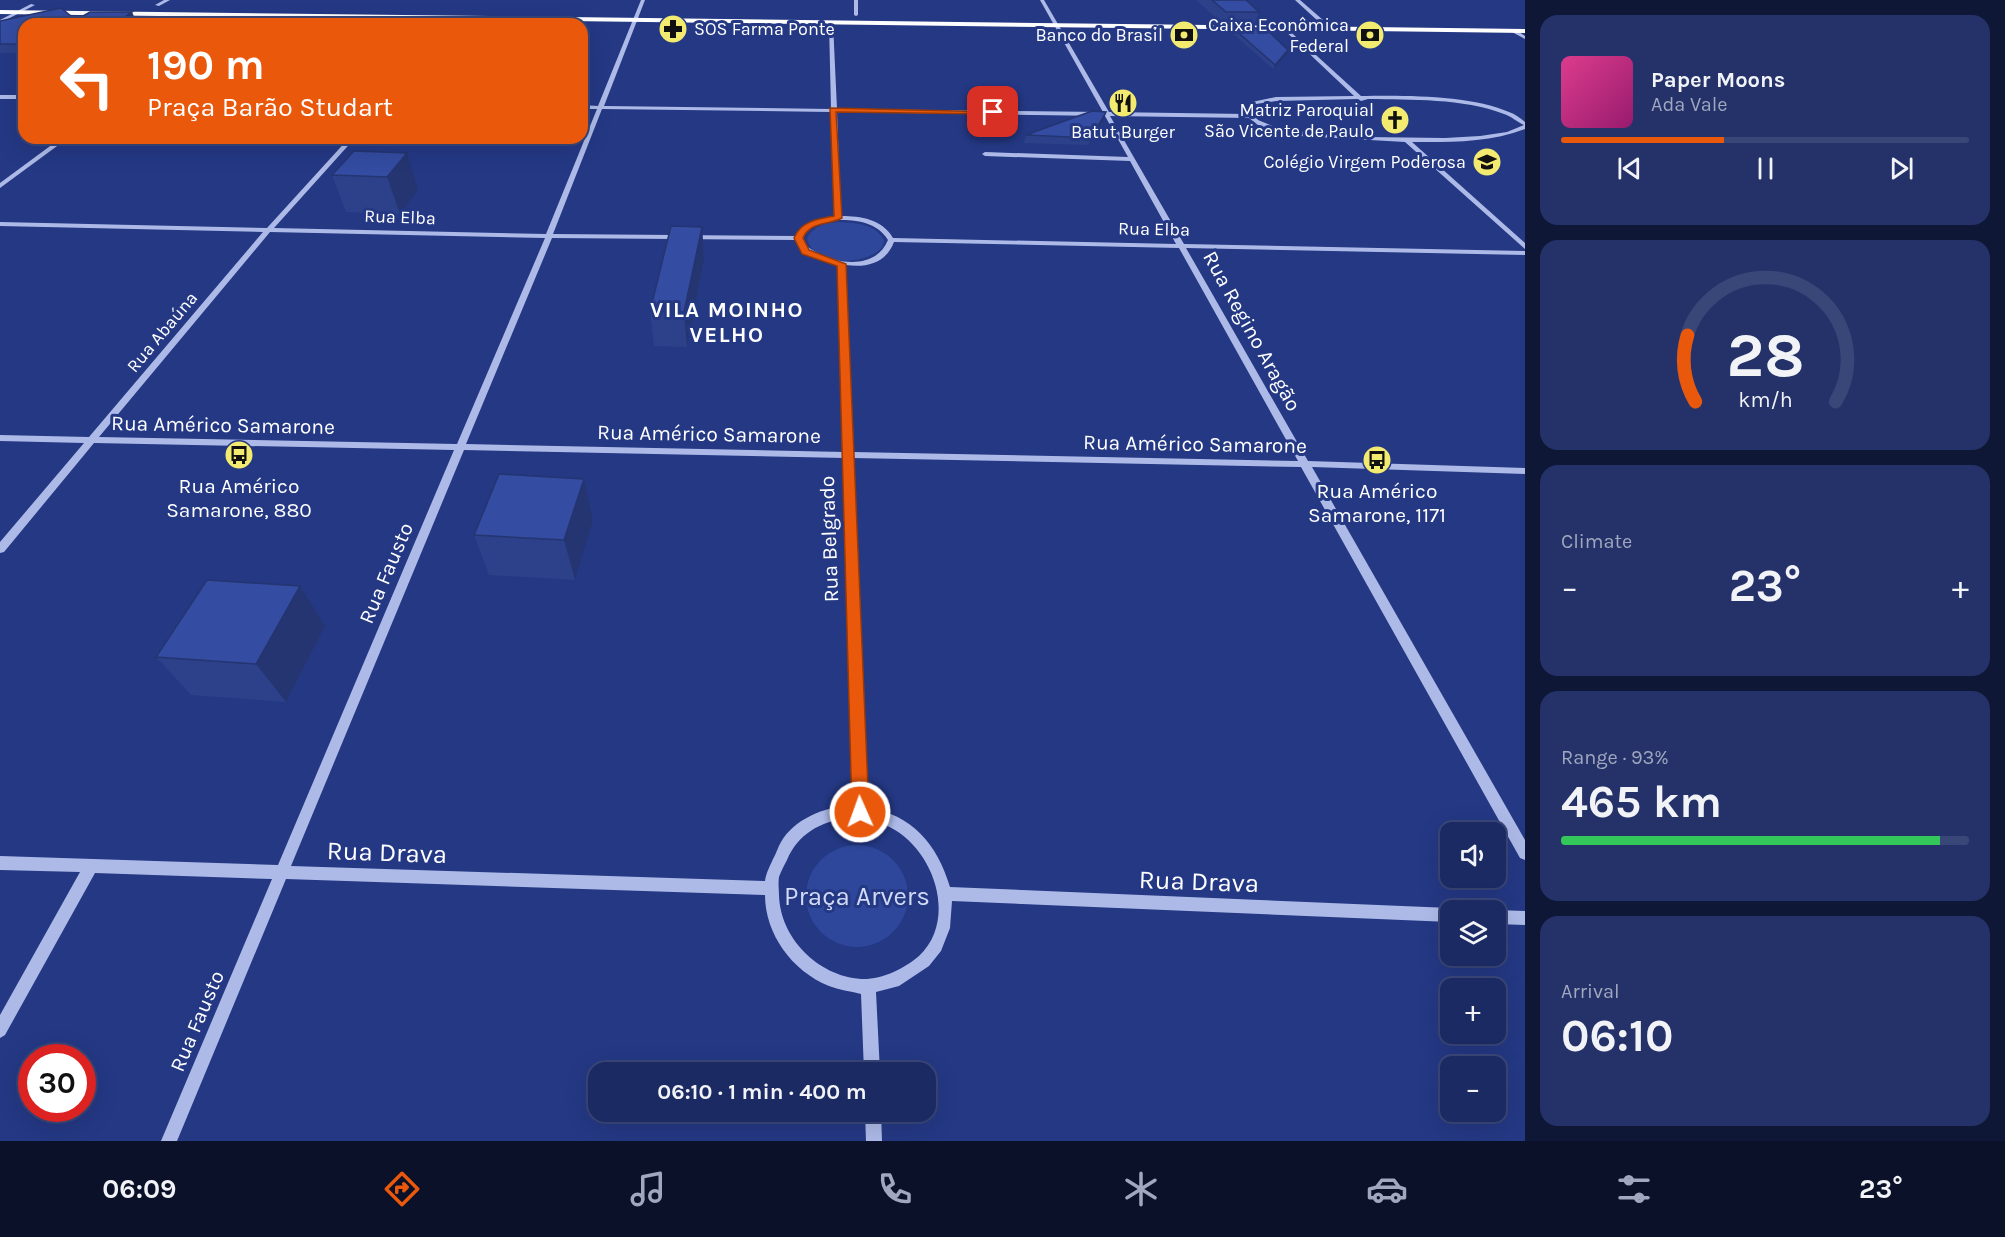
<!DOCTYPE html>
<html lang="en">
<head>
<meta charset="utf-8">
<style>
	body { margin:0; font-family:Karla,sans-serif; background:#243269; color:#f1f3f6; height:100vh; display:flex; flex-direction:column; font-size:22px; white-space:nowrap }
	* { box-sizing:border-box; margin:0 }
	p { font-size:20px; color:#a0a7be }
	.icon { flex:none; width:33px; height:33px; fill:none; stroke:currentColor; stroke-width:2; stroke-linecap:round; stroke-linejoin:round }
	.map { position:relative; flex:1; overflow:hidden }
	.drawer { display:flex; flex-direction:column; gap:15px; padding:15px; background:#0f1736; width:480px }
	.drawer>* { flex:none }
	.guide { position:absolute; left:18px; top:18px; width:570px; height:126px; border-radius:18px; box-shadow:0 6px 24px #0002,0 0 0 2px #394678; background:#ea580c; color:#fff; overflow:hidden }
	.tools { position:absolute; left:1440px; top:822px; display:grid; gap:12px }
	.tools a { display:grid; place-items:center; width:66px; height:66px; border-radius:12px; background:#1b2a63; box-shadow:0 6px 24px #0002,0 0 0 2px #394678; font-size:30px }
	.speed { position:absolute; left:18px; top:1044px; display:flex; gap:12px; font-size:30px; font-weight:700; text-align:center }
	.speed>* { display:grid; place-content:center; width:78px; height:78px; border-radius:50%; background:#1b2a63; box-shadow:0 6px 24px #0002,0 0 0 2px #394678; line-height:1 }
	.speed .limit { border:9px solid #d22; background:#fff; color:#111 }
	.pin { position:absolute; display:grid; place-items:center; width:51px; height:51px; color:#fff; margin:-26px; border-radius:12px; box-shadow:0 3px 9px #0006 }
	.me { position:absolute; width:66px; margin:-33px; rotate:358deg; stroke-linejoin:round; filter:drop-shadow(0 0 4px #0008) }
	.turn { display:flex; align-items:center; gap:21px; height:126px; padding:0 30px; font-size:27px }
	.turn .icon { width:78px; height:78px; stroke-width:2.5 }
	.turn b { display:block; font-size:42px; line-height:51px }
	.big { font-size:45px; font-weight:700; line-height:1.1 }
	.drawer .card { flex:1; display:flex; flex-direction:column; justify-content:center; gap:9px; min-width:0; padding:0 21px; border-radius:18px; background:#243269 }
	.drawer .dial { align-items:center; gap:0 }
	.dial svg { height:156px; overflow:visible; fill:none; stroke:#394678; stroke-width:7; stroke-linecap:round; text-anchor:middle }
	.dial text { fill:#f1f3f6; stroke:none }
	.song { display:flex; align-items:center; gap:18px }
	.cover { width:72px; height:72px; border-radius:9px; background:linear-gradient(135deg,hsl(330 70% 55%),hsl(320 70% 35%)) }
	.played { height:6px; border-radius:3px; background:linear-gradient(90deg,#ea580c 40%,#394678 40%) }
	.keys { display:flex; justify-content:space-around; direction:ltr }
	.heat { display:flex; justify-content:space-between; align-items:center; font-size:33px; direction:ltr }
	.charge { height:9px; border-radius:4px; background:linear-gradient(90deg,#34c759 93%,#394678 0) }
	.trip { position:absolute; left:588px; top:1062px; width:348px; height:60px; border-radius:18px; background:#1b2a63; box-shadow:0 6px 24px #0002,0 0 0 2px #394678; font-weight:700; line-height:60px; text-align:center }
	.tabs { display:flex; height:96px; justify-content:space-around; align-items:center; background:#0b1128; color:#a0a7be }
	.tabs .icon { width:42px; height:42px }
	.tabs .on { color:#ea580c }
	.tabs b { font-size:27px; color:#f1f3f6 }
	main { display:flex; flex:1; min-height:0 }
	.map>svg:first-child { display:block }
</style>
</head>
<body>
<main>
<div class="map">
<svg width="1525" height="1141" viewBox="0 0 1525 1141">
	<rect width="100%" height="100%" fill="#243884"/>
	<g fill="#2e479b">
		<path d="M 840,222 C 857,223 875,224 884,240 L 883,246 C 868,266 812,268 807,238 C 814,225 827,223 840,222 Z"/>
		<circle cx="857" cy="896" r="51"/>
	</g>
	<g fill="none" stroke-linecap="round" stroke-linejoin="round">
		<g fill="#adbae8" fill-rule="evenodd">
			<path d="M 164,0 L 170,0 L 159,6 L 155,5 Z"/>
			<path d="M 641,0 L 645,0 L 604,106 L 831,109 L 829,23 L 831,22 L 833,23 L 837,109 L 1103,112 L 1040,0 L 1044,0 L 1109,112 L 1246,114 L 1244,110 L 1252,102 L 1276,97 L 1354,96 L 1281,27 L 1283,25 L 1361,96 C 1402,95 1472,95 1509,112 C 1515,114 1520,118 1525,122 L 1525,129 C 1489,143 1450,142 1412,142 L 1525,243 L 1525,249 L 1405,142 L 1300,136 L 1268,129 L 1258,125 L 1249,118 L 1110,116 L 1184,244 L 1525,251 L 1525,255 L 1186,248 L 1308,461 L 1525,468 L 1525,474 L 1312,467 L 1525,840 L 1525,860 L 1520,858 L 1301,467 L 853,458 L 866,807 C 913,815 937,844 950,887 L 1450,908 L 1455,910 L 1450,910 L 1450,922 L 952,901 L 950,928 L 941,951 L 929,966 L 899,986 L 876,992 L 880,1072 L 864,1072 L 861,994 C 850,991 839,990 829,986 C 792,971 765,934 765,895 L 286,879 L 177,1141 L 161,1141 L 272,879 L 95,873 L 5,1035 L 0,1038 L 0,1015 L 80,872 L 0,870 L 0,856 L 278,865 L 454,450 L 94,443 L 4,552 L 0,553 L 0,542 L 84,443 L 0,441 L 0,435 L 89,437 L 263,232 L 0,226 L 0,222 L 267,228 L 349,138 L 355,138 L 274,228 L 546,234 L 597,109 L 582,109 L 582,105 L 598,106 ZM 1358,99 L 1361,101 L 1368,99 C 1411,100 1463,98 1504,114 C 1511,116 1517,122 1524,125 L 1507,132 L 1480,136 L 1445,138 L 1367,137 L 1330,135 L 1280,129 L 1258,120 L 1250,110 L 1256,104 L 1276,101 ZM 602,109 L 831,112 L 835,217 L 813,221 L 799,231 L 797,236 L 553,234 ZM 837,112 L 1105,116 L 1128,157 L 985,152 L 982,154 L 985,156 L 1130,161 L 1176,244 L 893,238 C 882,219 861,216 841,216 ZM 838,220 C 857,220 877,222 888,240 C 874,274 826,263 804,244 L 804,233 L 817,224 ZM 270,232 L 545,238 L 457,444 L 99,437 ZM 552,238 L 797,240 L 798,246 C 810,257 823,262 838,265 L 844,452 L 466,444 ZM 894,242 L 1179,248 L 1298,461 L 853,452 L 846,265 C 867,268 886,263 894,242 ZM 464,450 L 844,458 L 853,806 C 827,805 794,819 781,842 C 778,847 776,854 773,859 C 770,866 766,873 765,881 L 291,866 ZM 847,818 C 864,819 881,821 895,830 C 935,854 957,920 919,956 C 904,969 881,980 861,979 C 818,976 780,938 779,895 C 779,890 778,883 779,877 C 781,871 784,866 787,860 C 798,834 820,822 847,818 Z"/>
			<path d="M 854,0 L 858,0 L 858,15 L 856,16 L 854,15 Z"/>
			<path d="M 1295,0 L 1300,0 L 1323,20 L 1323,22 L 1319,22 Z"/>
			<path d="M 31,4 L 35,5 L 0,23 L 0,20 Z"/>
			<path d="M 232,13 L 236,14 L 223,24 L 218,24 Z"/>
			<path d="M 455,16 L 459,17 L 453,24 L 449,24 Z"/>
			<path d="M 1512,30 L 1516,30 L 1525,36 L 1525,39 L 1512,32 Z"/>
			<rect x="0" y="95" width="24" height="4"/>
			<path d="M 61,138 L 68,138 L 0,188 L 0,183 Z"/>
			<path d="M 1495,910 L 1496,910 L 1525,911 L 1525,925 L 1496,924 Z"/>
			<path d="M 865,1112 L 881,1112 L 882,1141 L 866,1141 Z"/>
		</g>
		<path fill="#fff" fill-rule="evenodd" d="M 0,10 L 1525,29 L 1525,33 L 0,14 Z"/>
	</g>
	<g fill="#2d418a">
		<path d="M 1196,0 L 1246,0 L 1259,12 L 1255,23 L 1222,23 Z"/>
		<path d="M 76,20 L 136,21 L 132,24 L 24,24 L 24,53 L 0,53 L 0,21 Z"/>
		<path d="M 1233,28 L 1288,50 L 1287,54 L 1273,69 L 1231,32 Z"/>
		<path d="M 1106,112 L 1104,119 L 1089,145 L 1024,143 L 1026,135 Z"/>
		<path d="M 407,153 L 418,190 L 400,214 L 346,212 L 332,175 Z"/>
		<path d="M 702,227 L 704,260 L 687,347 L 654,346 L 650,311 Z"/>
		<path d="M 584,479 L 593,520 L 575,580 L 489,575 L 474,535 Z"/>
		<path d="M 325,626 L 286,702 L 191,695 L 156,657 Z"/>
	</g>
	<g fill="#243571">
		<path d="M 132,12 L 136,21 L 132,24 L 114,24 Z"/>
		<path d="M 1288,50 L 1287,54 L 1273,69 L 1275,65 Z"/>
		<path d="M 1106,112 L 1104,119 L 1089,145 L 1091,138 Z"/>
		<path d="M 407,153 L 418,190 L 400,214 L 387,177 Z"/>
		<path d="M 702,227 L 704,260 L 687,347 L 684,312 Z"/>
		<path d="M 584,479 L 593,520 L 575,580 L 564,540 Z"/>
		<path d="M 300,586 L 325,626 L 286,702 L 256,664 Z"/>
	</g>
	<g fill="#344ca1" stroke="#243571" stroke-width="1.5">
		<path d="M 1212,0 L 1246,0 L 1259,12 L 1226,12 Z"/>
		<path d="M 61,8 L 76,20 L 90,12 L 132,12 L 114,24 L 24,24 L 24,44 L 0,44 L 0,21 Z"/>
		<path d="M 1233,28 L 1265,28 L 1288,50 L 1275,65 Z"/>
		<path d="M 1092,111 L 1106,112 L 1091,138 L 1026,135 Z"/>
		<path d="M 354,151 L 407,153 L 387,177 L 332,175 Z"/>
		<path d="M 671,226 L 702,227 L 684,312 L 650,311 Z"/>
		<path d="M 499,474 L 584,479 L 564,540 L 474,535 Z"/>
		<path d="M 207,580 L 300,586 L 256,664 L 156,657 Z"/>
	</g>
	<path fill="#ea580c" stroke="#983908" stroke-width="1.5" d="M 830,108 L 996,112 L 993,114 L 836,112 L 842,218 C 830,225 810,221 803,238 L 809,250 L 846,264 L 869,812 L 866,818 L 860,820 L 854,818 L 852,812 L 837,266 L 802,254 L 794,238 C 801,221 818,219 834,216 Z"/>
	<defs>
		<g id="pharmacy-disc" transform="scale(1.5)"><circle r="9.5" fill="#f3ea70" stroke="#243884"/><path d="M-2-6h4v4h4v4h-4v4h-4v-4h-4v-4h4Z" fill="#111"/></g>
		<g id="bank-disc" transform="scale(1.5)"><circle r="9.5" fill="#f3ea70" stroke="#243884"/><path d="M-6-4H6V4H-6ZM0-2.3a2.3 2.3 0 1 0 0 4.6a2.3 2.3 0 1 0 0-4.6Z" fill="#111"/></g>
		<g id="restaurant-disc" transform="scale(1.5)"><circle r="9.5" fill="#f3ea70" stroke="#243884"/><path d="M-5-6h1v4h1v-4h1v4h1v-4h1v5L-1.5 .5V6h-2V.5L-5-1ZM5-6V6H3V1.5H1.5Q1.5-4 5-6Z" fill="#111"/></g>
		<g id="church-disc" transform="scale(1.5)"><circle r="9.5" fill="#f3ea70" stroke="#243884"/><path d="M-1.2-6h2.4v3.5h3.3v2.4h-3.3V6h-2.4V-.1h-3.3v-2.4h3.3Z" fill="#111"/></g>
		<g id="school-disc" transform="scale(1.5)"><circle r="9.5" fill="#f3ea70" stroke="#243884"/><path d="M0-5L7-2L0 1L-7-2ZM-4 1L0 2.5L4 1V4Q0 6-4 4Z" fill="#111"/></g>
		<g id="bus-disc" transform="scale(1.5)"><circle r="9.5" fill="#f3ea70" stroke="#243884"/><path d="M-5-6H5V4H4V6H2V4H-2V6H-4V4H-5ZM-3.5-4V0h7V-4ZM-3.5 1.2v1.5H-2V1.2ZM2 1.2v1.5H3.5V1.2Z" fill="#111"/></g>
	</defs>
	<g fill-rule="evenodd">
		<use href="#pharmacy-disc" x="673" y="29"/>
		<use href="#bank-disc" x="1184" y="35"/>
		<use href="#bank-disc" x="1370" y="35"/>
		<use href="#restaurant-disc" x="1123" y="103"/>
		<use href="#church-disc" x="1395" y="120"/>
		<use href="#school-disc" x="1487" y="162"/>
		<use href="#bus-disc" x="239" y="455"/>
		<use href="#bus-disc" x="1377" y="460"/>
	</g>
	<g text-anchor="middle" stroke-width="6" stroke-linejoin="round" paint-order="stroke">
		<g font-size="18" fill="#fff" stroke="#243884" text-anchor="end">
			<text x="1349" y="31">Caixa Econômica<tspan x="1349" dy="21">Federal</tspan></text>
			<text x="694" y="35" text-anchor="start">SOS Farma Ponte</text>
			<text x="1163" y="41">Banco do Brasil</text>
			<text x="1374" y="116">Matriz Paroquial<tspan x="1374" dy="21">São Vicente de Paulo</tspan></text>
			<text x="1123" y="138" text-anchor="middle">Batut Burger</text>
			<text x="1466" y="168">Colégio Virgem Poderosa</text>
		</g>
		<g font-size="18" fill="#fff" stroke="#243884">
			<text transform="translate(400 217) rotate(2)" y="6">Rua Elba</text>
			<text transform="translate(1154 229) rotate(1)" y="6">Rua Elba</text>
			<text transform="translate(162 332) rotate(-50)" y="6">Rua Abaúna</text>
		</g>
		<g font-size="21" fill="#fff" stroke="#243884">
			<text transform="translate(1252 331) rotate(61)" y="7">Rua Regino Aragão</text>
			<text transform="translate(223 425) rotate(1)" y="7">Rua Américo Samarone</text>
			<text transform="translate(709 434) rotate(1)" y="7">Rua Américo Samarone</text>
			<text transform="translate(1195 444) rotate(1)" y="7">Rua Américo Samarone</text>
			<text transform="translate(829 539) rotate(-92)" y="7">Rua Belgrado</text>
			<text transform="translate(386 573) rotate(-67)" y="7">Rua Fausto</text>
			<text transform="translate(197 1021) rotate(-67)" y="7">Rua Fausto</text>
		</g>
		<g font-size="21" fill="#fff" stroke="#243884">
			<text x="239" y="493">Rua Américo<tspan x="239" dy="24">Samarone, 880</tspan></text>
			<text x="1377" y="498">Rua Américo<tspan x="1377" dy="24">Samarone, 1171</tspan></text>
		</g>
		<g font-size="22" font-weight="bold" letter-spacing="1.5" fill="#fff" stroke="#243884">
			<text x="727" y="317">VILA MOINHO<tspan x="727" dy="25">VELHO</tspan></text>
		</g>
		<g font-size="26" fill="#fff" stroke="#243884">
			<text transform="translate(387 852) rotate(2)" y="9">Rua Drava</text>
			<text transform="translate(1199 881) rotate(2)" y="9">Rua Drava</text>
		</g>
		<g font-size="26" fill="#d0d9f6" stroke="#243884">
			<text x="857" y="905">Praça Arvers</text>
		</g>
	</g>
</svg>
<div class="tools">
<a><svg class="icon" aria-label="sound" viewBox="0 0 24 24"><path d="M4 9h4l5-4v14l-5-4H4zM17 9q2 3 0 6"/></svg></a>
<a><svg class="icon" aria-label="layers" viewBox="0 0 24 24"><path d="M12 4l9 5-9 5-9-5zM3 14l9 5 9-5"/></svg></a>
<a>+</a>
<a>−</a>
</div>
<div class="speed"><div class="limit">30</div></div>
<div class="pin" style="left:993px;top:112px;background:#d93025"><svg class="icon" aria-label="arrive" viewBox="0 0 24 24"><path d="M6 21V4h12l-3 4 3 4H6"/></svg></div>
<svg class="me" style="left:860px;top:812px" viewBox="-20 -20 40 40"><circle r="17" fill="#ea580c" stroke="#fff" stroke-width="3"/><path d="M0-11L8 9 0 5-8 9z" fill="#fff"/></svg>
<div class="trip">06:10 · 1 min · 400 m</div>
<div class="guide">
<div class="turn"><svg class="icon" aria-label="left" viewBox="0 0 24 24"><path d="M17 20v-9H6M10 6l-5 5 5 5"/></svg><div><b>190 m</b>Praça Barão Studart</div></div>
</div>
</div>
<section class="drawer">
<div class="card">
<div class="song"><i class="cover"></i><div><b>Paper Moons</b><p>Ada Vale</p></div></div>
<div class="played"></div>
<div class="keys"><svg class="icon" aria-label="previous" viewBox="0 0 24 24"><path d="M18 5L8 12l10 7zM5 5v14"/></svg><svg class="icon" aria-label="pause" viewBox="0 0 24 24"><path d="M8 5v14M16 5v14"/></svg><svg class="icon" aria-label="next" viewBox="0 0 24 24"><path d="M6 5l10 7-10 7zM19 5v14"/></svg></div>
</div>
<div class="card dial"><svg viewBox="0 0 100 80">
<path d="M14 69A42 42 0 1 1 86 69"/>
<path d="M14 69A42 42 0 0 1 10 35" stroke="#ea580c"/>
<text x="50" y="56" font-size="32" font-weight="700">28</text>
<text x="50" y="72" font-size="11">km/h</text>
</svg></div>
<div class="card"><p>Climate</p>
<div class="heat"><a>−</a><b class="big">23°</b><a>+</a></div>
</div>
<div class="card"><p>Range · 93%</p><b class="big">465 km</b><div class="charge"></div></div>
<div class="card"><p>Arrival</p><b class="big">06:10</b></div>
</section>
</main>
<nav class="tabs">
<b>06:09</b>
<svg class="icon on" aria-label="directions" viewBox="0 0 24 24"><path d="M12 3l9 9-9 9-9-9zM9 14v-3h6M13 9l2 2-2 2"/></svg>
<svg class="icon" aria-label="music" viewBox="0 0 24 24"><path d="M9 18V5l10-2v13"/><circle cx="6" cy="18" r="3"/><circle cx="16" cy="16" r="3"/></svg>
<svg class="icon" aria-label="phone" viewBox="0 0 24 24"><path d="M5 4h4l2 5-3 2q2 4 5 5l2-3 5 2v4C11 20 4 13 5 4z"/></svg>
<svg class="icon" aria-label="climate" viewBox="0 0 24 24"><path d="M12 3v18M4 7l16 10M4 17L20 7"/></svg>
<svg class="icon" aria-label="car" viewBox="0 0 24 24"><path d="M5 17H2v-5l4-1 3-4h7l3 4 3 1v5h-3M9 17h6M6 11h13"/><circle cx="7" cy="17" r="2"/><circle cx="17" cy="17" r="2"/></svg>
<svg class="icon" aria-label="filters" viewBox="0 0 24 24"><path d="M4 7h16M4 17h16"/><circle cx="9" cy="7" r="2"/><circle cx="15" cy="17" r="2"/></svg>
<b>23°</b>
</nav>
</body>
</html>
